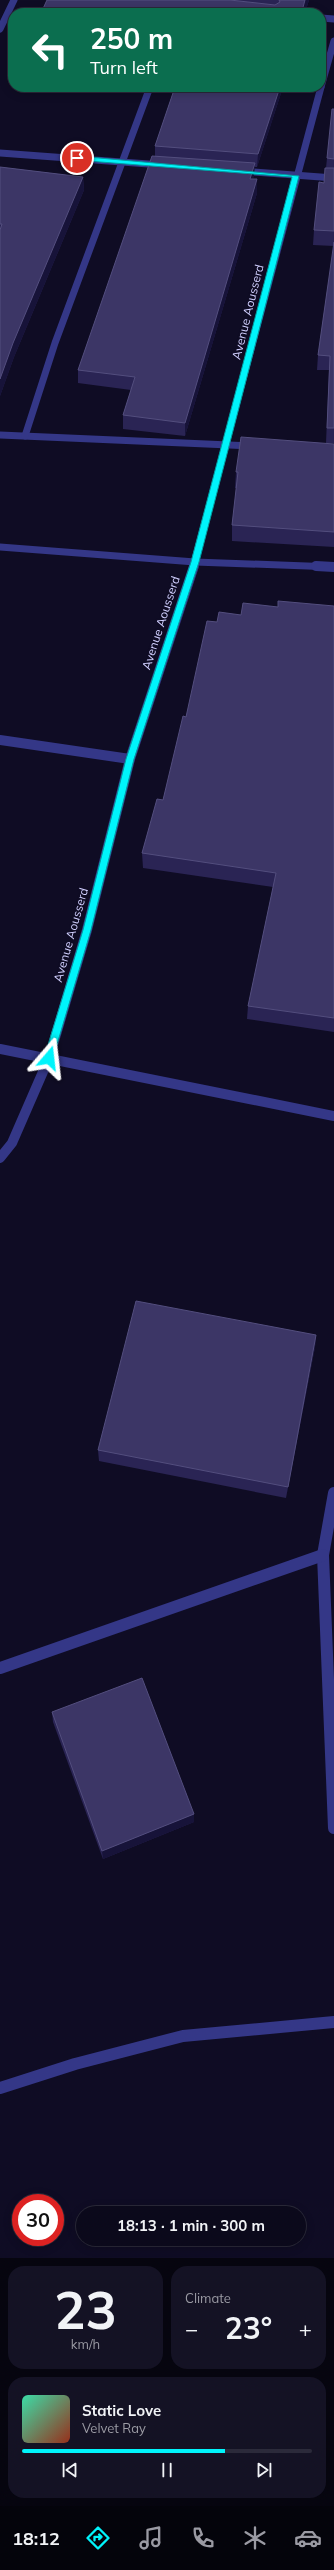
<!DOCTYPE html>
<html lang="en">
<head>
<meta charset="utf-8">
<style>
	body { margin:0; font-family:Mulish,sans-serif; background:#141224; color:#f1f3f6; height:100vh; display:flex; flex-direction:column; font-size:15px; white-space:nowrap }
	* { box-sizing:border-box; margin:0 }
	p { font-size:13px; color:#9a9aa3 }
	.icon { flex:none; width:22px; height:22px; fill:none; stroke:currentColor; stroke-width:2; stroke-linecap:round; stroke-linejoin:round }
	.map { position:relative; height:2258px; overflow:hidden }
	.drawer { display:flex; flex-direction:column; gap:8px; padding:8px; background:#06050f; flex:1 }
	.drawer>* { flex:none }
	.hud { position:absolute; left:8px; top:8px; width:318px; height:84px; border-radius:16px; box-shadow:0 2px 10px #0003,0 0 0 1px #2b2a3a; background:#0b6e4f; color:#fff; overflow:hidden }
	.speed { position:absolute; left:12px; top:2194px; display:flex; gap:8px; font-size:20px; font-weight:700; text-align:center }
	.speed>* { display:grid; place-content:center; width:52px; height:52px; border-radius:50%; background:#0b091b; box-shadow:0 2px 10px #0003,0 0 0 1px #2b2a3a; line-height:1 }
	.speed .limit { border:6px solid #d22; background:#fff; color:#111 }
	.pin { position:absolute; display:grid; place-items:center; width:34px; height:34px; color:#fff; margin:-17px; border:2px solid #fff; border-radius:50%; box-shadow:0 1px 4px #0007 }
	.me { position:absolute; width:44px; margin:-22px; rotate:17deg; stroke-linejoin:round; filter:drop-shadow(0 0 3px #0008) }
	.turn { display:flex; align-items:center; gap:14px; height:84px; padding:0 16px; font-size:18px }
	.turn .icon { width:52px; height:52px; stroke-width:2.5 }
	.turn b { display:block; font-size:28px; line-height:34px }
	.big { font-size:30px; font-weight:700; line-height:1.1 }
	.drawer .tile { flex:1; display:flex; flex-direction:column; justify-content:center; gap:6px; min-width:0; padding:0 14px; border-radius:16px; background:#141224 }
	.drawer .dial { align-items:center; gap:0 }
	.dial b { font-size:52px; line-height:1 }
	.song { display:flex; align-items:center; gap:12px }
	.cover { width:48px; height:48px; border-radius:6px; background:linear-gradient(135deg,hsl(160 70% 55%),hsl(10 70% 35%)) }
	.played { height:4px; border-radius:2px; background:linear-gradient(90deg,#00f4fb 70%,#2b2a3a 70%) }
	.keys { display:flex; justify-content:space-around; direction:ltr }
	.heat { display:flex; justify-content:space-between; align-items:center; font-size:22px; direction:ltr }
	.drawer .tiles { flex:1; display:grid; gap:8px; grid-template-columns:1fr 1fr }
	.tile:last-child { grid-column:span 2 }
	.trip { position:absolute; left:76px; top:2206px; width:230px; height:40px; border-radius:20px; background:#0b091b; box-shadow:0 2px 10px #0003,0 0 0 1px #2b2a3a; font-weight:700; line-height:40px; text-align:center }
	.dock { display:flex; height:64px; justify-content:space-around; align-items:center; background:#04040b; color:#9a9aa3 }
	.dock .icon { width:28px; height:28px }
	.dock .current { color:#00f4fb }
	.dock b { font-size:18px; color:#f1f3f6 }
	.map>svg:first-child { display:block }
</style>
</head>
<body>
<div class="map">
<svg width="334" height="2258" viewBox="0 0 334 2258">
	<rect width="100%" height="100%" fill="#0f0c24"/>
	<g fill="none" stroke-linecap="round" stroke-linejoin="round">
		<g stroke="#343787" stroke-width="7">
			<path d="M 321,18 L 334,19"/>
			<path d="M 0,29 L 14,0"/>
			<path d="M 321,87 L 334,41"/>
			<path d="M 0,153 L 162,165"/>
			<path d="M 241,171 L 334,178"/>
			<path d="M 0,435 L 252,446"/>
			<path d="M 25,436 L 55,343 L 150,87"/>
			<path d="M 0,547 L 195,562 L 334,567"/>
			<path d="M 193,567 L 321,87"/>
		</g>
		<g stroke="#343787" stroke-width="10">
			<path d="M 316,566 L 334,567"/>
			<path d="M 0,740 L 130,759"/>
			<path d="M 0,1049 L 334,1116"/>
			<path d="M 0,1158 L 12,1143 L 49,1058 L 87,930 L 130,759 L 194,566"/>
		</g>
		<g stroke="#343787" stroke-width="12">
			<path d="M 334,1493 L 323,1555 L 334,1828"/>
			<path d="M 0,1668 L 323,1555"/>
			<path d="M 0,2088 L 75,2064 L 183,2036 L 334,2022"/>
		</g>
	</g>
	<g fill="#2a2454">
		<path d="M 47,0 L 309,0 L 305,13 Z"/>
		<path d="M 175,87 L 283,87 L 257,167 L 254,167 L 253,179 L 257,193 L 185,436 L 123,429 L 123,415 L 131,390 L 78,383 L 78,370 L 155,156 L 155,146 Z"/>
		<path d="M 334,109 L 334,443 L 326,443 L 329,370 L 317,370 L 318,355 L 334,246 L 313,245 L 314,230 L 324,183 L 326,168 L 327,158 Z"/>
		<path d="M 0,167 L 83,177 L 84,190 L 14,357 L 0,396 Z"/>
		<path d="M 334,444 L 334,547 L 232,541 L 232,525 L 237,488 L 235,488 L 236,472 Z"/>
		<path d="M 334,606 L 334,1032 L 247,1019 L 248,1006 L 273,887 L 143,868 L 142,853 L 163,800 L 186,717 L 217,622 L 241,615 L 278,607 Z"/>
		<path d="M 316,1335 L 315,1347 L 286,1498 L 99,1461 L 98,1450 Z"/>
		<path d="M 52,1712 L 194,1814 L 194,1822 L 103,1859 L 53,1722 Z"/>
	</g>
	<g fill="#171339">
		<path d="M 305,0 L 309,0 L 305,13 L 301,13 Z"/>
		<path d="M 280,87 L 283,87 L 257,167 L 258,154 Z"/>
		<path d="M 255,163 L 254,177 L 249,192 L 250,179 Z"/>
		<path d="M 83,177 L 84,190 L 14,357 L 0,396 L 0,379 L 13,343 Z"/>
		<path d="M 257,179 L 257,193 L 185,436 L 185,423 Z"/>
		<path d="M 316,1335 L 315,1347 L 286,1498 L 288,1487 Z"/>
		<path d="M 194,1814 L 194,1822 L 103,1859 L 102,1851 Z"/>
	</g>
	<g fill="#3c3666" stroke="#534e7e">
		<path d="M 47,0 L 230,0 L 275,5 L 280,2 L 279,0 L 305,0 L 302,11 L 304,12 L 304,13 L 41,13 Z"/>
		<path d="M 175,87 L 280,87 L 258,154 L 155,146 Z"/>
		<path d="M 332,109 L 334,109 L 334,159 L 327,158 Z"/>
		<path d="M 152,156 L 255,163 L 250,179 L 257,179 L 185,423 L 123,415 L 135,377 L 78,370 Z"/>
		<path d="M 0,167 L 83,177 L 13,343 L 0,379 L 0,230 L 2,224 L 0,224 Z"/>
		<path d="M 325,168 L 334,168 L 334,231 L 314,230 L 319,182 L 324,183 Z"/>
		<path d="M 334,242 L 334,428 L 327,428 L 330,356 L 318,355 Z"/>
		<path d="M 241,437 L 334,444 L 334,532 L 232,525 L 238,472 L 236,472 Z"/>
		<path d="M 278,601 L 334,606 L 334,1018 L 248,1006 L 276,873 L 142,853 L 157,799 L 163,800 L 183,716 L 186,717 L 207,621 L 217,622 L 219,612 L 241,615 L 243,603 L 278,607 Z"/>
		<path d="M 136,1301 L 316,1335 L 288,1487 L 98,1450 Z"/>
		<path d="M 142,1678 L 194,1814 L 102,1851 L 52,1712 Z"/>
	</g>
	<path fill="#00f4fb" stroke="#009fa3" d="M 77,156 L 299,176 L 199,562 L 134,759 L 91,930 L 53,1058 L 49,1062 L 44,1058 L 83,930 L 126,759 L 191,562 L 292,177 L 75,160 Z"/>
	<g text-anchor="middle" stroke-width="4" stroke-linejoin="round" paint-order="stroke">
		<g font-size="12" fill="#d1d0ff" stroke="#0f0c24">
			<text transform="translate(248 312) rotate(-76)" y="4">Avenue Aousserd</text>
			<text transform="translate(161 623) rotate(-72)" y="4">Avenue Aousserd</text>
			<text transform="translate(71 935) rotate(-74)" y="4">Avenue Aousserd</text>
		</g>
	</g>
</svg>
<div class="speed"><div class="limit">30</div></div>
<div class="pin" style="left:77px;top:158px;background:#d93025"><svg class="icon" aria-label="arrive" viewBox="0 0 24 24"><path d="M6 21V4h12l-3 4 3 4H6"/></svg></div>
<svg class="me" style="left:49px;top:1058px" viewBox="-20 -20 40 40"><path d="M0-17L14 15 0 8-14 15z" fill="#00f4fb" stroke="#fff" stroke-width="4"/></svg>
<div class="trip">18:13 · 1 min · 300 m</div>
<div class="hud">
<div class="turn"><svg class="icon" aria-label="left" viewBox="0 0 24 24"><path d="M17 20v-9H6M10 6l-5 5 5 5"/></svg><div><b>250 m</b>Turn left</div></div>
</div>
</div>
<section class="drawer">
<div class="tiles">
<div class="tile dial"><b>23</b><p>km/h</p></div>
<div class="tile"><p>Climate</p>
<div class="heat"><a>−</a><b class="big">23°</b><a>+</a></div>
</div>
<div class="tile">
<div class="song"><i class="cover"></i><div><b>Static Love</b><p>Velvet Ray</p></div></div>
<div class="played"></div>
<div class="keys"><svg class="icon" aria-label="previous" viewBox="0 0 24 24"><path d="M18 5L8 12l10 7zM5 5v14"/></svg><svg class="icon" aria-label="pause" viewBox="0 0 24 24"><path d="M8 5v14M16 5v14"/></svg><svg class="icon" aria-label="next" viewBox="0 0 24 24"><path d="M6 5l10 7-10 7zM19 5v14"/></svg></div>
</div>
</div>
</section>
<nav class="dock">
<b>18:12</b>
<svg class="icon current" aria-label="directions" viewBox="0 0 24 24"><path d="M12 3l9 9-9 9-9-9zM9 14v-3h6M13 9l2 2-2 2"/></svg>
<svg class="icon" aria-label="music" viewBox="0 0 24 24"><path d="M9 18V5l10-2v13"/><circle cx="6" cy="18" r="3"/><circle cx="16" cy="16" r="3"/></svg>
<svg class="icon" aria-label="phone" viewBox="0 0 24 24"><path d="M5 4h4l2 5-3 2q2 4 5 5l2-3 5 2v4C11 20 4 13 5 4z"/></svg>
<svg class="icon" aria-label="climate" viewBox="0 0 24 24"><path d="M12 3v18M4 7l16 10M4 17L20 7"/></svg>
<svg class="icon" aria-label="car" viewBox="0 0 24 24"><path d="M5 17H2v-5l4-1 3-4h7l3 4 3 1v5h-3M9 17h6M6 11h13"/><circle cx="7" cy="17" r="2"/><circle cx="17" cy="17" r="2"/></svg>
</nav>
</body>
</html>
